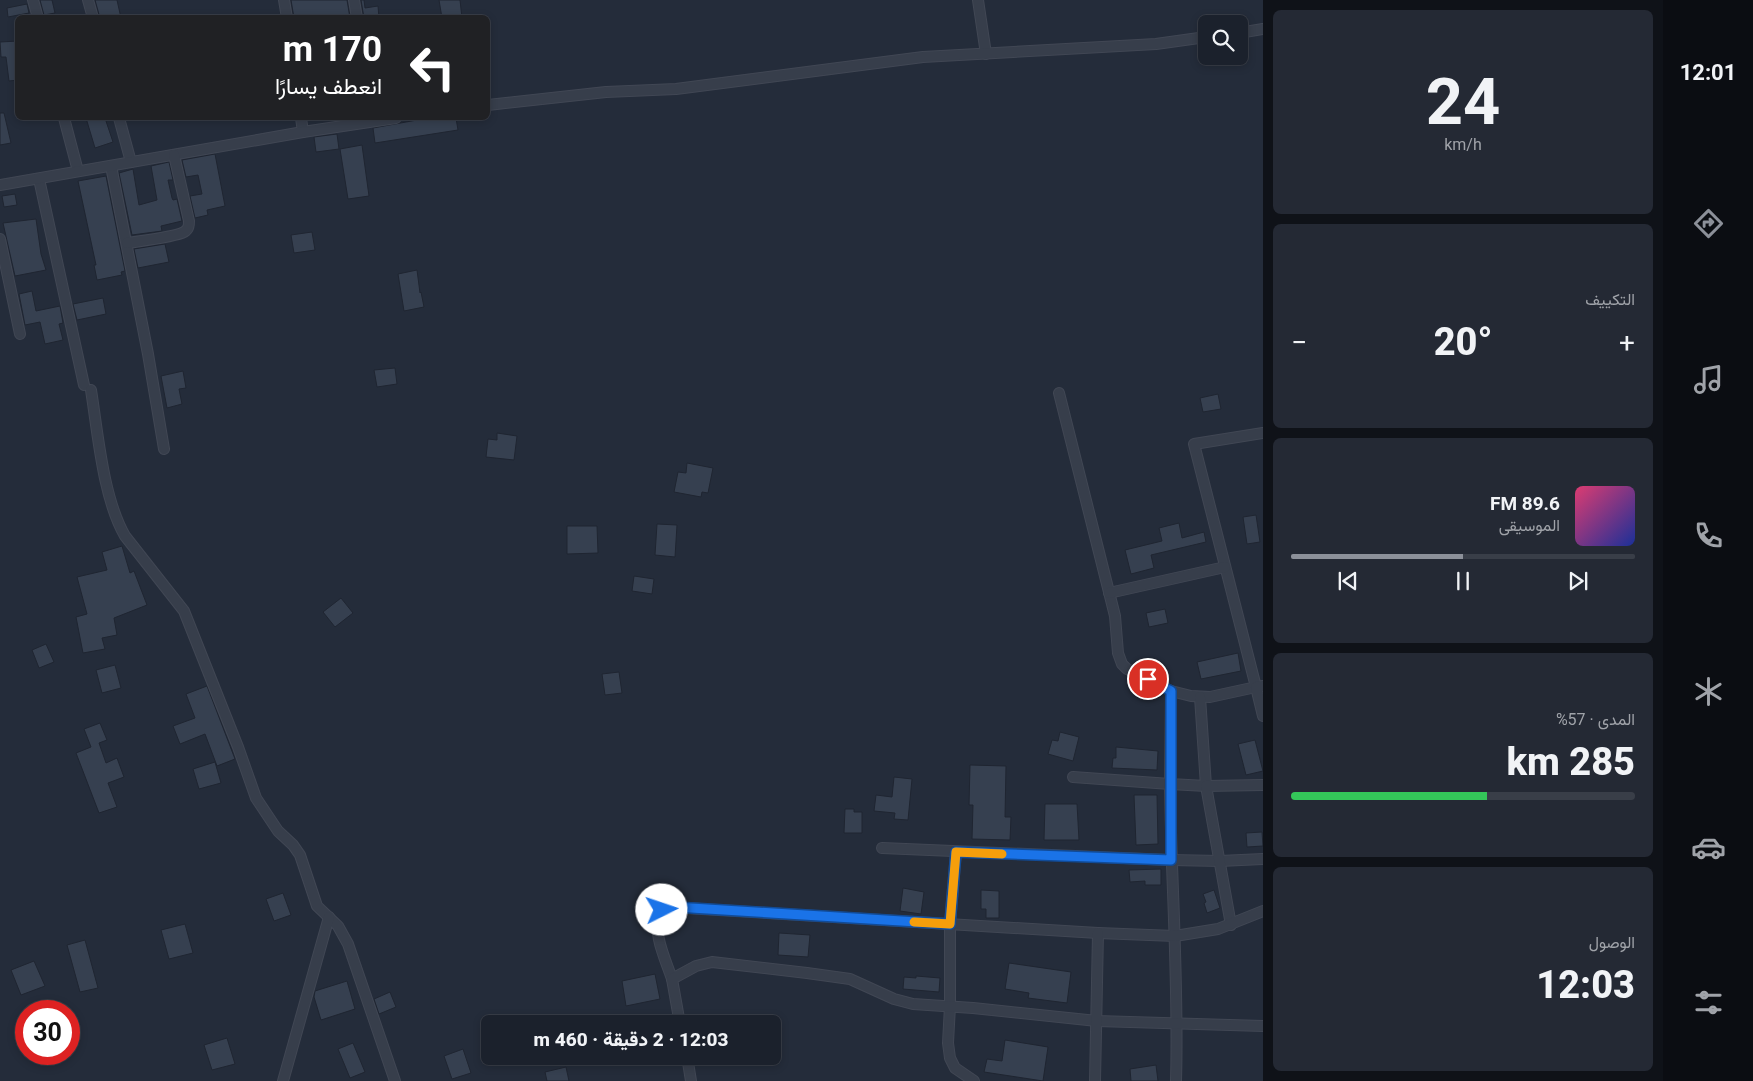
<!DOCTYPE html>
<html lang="ar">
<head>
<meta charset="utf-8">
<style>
	body { margin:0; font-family:Roboto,Vazirmatn,sans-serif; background:#242934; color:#f1f3f6; direction:rtl; height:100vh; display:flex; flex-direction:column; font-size:19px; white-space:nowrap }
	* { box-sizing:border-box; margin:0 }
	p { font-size:16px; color:#a0a3a9 }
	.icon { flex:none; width:28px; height:28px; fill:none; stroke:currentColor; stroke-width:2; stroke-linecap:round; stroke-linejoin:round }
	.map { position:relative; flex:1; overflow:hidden; direction:ltr }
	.sheet { display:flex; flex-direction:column; gap:10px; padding:10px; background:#0f1218; width:400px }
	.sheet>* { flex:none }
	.guide { position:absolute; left:15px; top:15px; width:475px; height:105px; border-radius:8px; box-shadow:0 2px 8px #0003,0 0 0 1px #393e48; direction:rtl; background:#202124; color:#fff; overflow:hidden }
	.tools { position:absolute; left:1198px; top:15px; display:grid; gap:10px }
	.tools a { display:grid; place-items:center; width:50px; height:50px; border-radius:8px; background:#1b212c; box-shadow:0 2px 8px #0003,0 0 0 1px #393e48; font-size:25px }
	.speed { position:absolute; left:15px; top:1000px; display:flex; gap:10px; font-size:25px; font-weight:700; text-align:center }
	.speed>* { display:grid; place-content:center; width:65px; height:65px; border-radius:50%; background:#1b212c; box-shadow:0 2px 8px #0003,0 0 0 1px #393e48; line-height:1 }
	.speed .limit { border:8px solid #d22; background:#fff; color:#111 }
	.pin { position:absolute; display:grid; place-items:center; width:42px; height:42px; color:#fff; margin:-21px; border:2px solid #fff; border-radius:50%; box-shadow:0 1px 5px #0007 }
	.me { position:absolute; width:55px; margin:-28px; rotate:86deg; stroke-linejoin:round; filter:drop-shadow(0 0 4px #0008) }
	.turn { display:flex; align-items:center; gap:18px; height:105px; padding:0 25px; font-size:22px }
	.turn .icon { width:65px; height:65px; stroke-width:2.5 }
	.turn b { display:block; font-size:35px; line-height:42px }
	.big { font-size:38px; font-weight:800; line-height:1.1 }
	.sheet .card { flex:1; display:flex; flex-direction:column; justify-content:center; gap:8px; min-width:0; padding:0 18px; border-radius:8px; background:#242934 }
	.sheet .dial { align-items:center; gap:0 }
	.dial b { font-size:65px; line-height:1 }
	.song { display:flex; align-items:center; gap:15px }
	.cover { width:60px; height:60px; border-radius:8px; background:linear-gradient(135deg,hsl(340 70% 55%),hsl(230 70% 35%)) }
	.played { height:5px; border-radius:2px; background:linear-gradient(90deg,#8c9099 50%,#393e48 50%) }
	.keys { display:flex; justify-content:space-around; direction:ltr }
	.heat { display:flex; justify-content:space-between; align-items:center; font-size:28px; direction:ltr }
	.charge { height:8px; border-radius:4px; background:linear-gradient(90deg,#34c759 57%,#393e48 0) }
	.trip { position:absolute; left:481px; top:1015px; width:300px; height:50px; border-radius:8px; background:#1b212c; box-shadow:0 2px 8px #0003,0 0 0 1px #393e48; font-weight:800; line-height:50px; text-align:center; direction:rtl }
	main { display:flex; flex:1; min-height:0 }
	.tab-bar { display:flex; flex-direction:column; width:90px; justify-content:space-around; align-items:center; background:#0b0d12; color:#a0a3a9 }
	.tab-bar .icon { width:35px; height:35px }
	.tab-bar .on { color:#8c9099 }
	.tab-bar b { font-size:22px; color:#f1f3f6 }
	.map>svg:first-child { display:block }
</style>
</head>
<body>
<main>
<nav class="tab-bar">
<b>12:01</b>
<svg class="icon on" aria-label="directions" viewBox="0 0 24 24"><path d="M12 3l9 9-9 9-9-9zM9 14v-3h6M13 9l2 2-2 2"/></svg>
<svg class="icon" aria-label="music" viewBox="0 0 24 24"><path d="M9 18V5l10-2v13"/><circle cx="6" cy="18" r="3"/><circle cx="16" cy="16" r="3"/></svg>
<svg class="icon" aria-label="phone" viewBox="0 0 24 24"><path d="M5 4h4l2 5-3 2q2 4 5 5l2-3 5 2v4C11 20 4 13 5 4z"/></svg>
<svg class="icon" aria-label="climate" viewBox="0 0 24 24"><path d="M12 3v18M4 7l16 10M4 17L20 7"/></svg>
<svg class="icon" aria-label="car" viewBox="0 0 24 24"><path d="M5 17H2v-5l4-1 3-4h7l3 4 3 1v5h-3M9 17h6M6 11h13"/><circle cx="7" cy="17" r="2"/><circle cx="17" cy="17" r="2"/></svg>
<svg class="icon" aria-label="filters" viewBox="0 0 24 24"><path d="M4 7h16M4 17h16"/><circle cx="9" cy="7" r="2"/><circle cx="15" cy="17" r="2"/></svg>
</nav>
<section class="sheet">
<div class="card dial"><b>24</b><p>km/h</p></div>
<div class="card"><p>التكييف</p>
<div class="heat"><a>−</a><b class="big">20°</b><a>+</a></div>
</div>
<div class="card">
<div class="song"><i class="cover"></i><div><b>89.6 FM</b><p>الموسيقى</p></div></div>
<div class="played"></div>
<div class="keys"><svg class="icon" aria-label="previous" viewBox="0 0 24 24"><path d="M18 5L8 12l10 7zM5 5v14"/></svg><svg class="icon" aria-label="pause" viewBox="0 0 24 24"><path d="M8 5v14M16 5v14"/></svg><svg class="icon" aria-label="next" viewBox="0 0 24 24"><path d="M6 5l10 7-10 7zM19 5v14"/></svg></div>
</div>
<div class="card"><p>المدى · 57%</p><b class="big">285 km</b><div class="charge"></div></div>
<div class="card"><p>الوصول</p><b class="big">12:03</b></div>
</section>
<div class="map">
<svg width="1263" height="1081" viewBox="0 0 1263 1081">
	<rect width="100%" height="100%" fill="#242c3a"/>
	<g fill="#364050" stroke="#1f2531">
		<path d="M 40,0 L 52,0 L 55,13 L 44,15 Z"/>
		<path d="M 95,0 L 117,0 L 121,18 L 100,18 Z"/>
		<path d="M 291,0 L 347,0 L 350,18 L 294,18 Z"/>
		<path d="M 361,0 L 364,0 L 365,8 L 378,6 L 379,18 L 364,18 Z"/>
		<path d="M 439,0 L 460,0 L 462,18 L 442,18 Z"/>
		<path d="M 27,4 L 29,13 L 8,17 L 7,8 Z"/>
		<path d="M 18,41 L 18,80 L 9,81 L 6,57 L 1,57 L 0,42 Z"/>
		<path d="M 0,113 L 4,113 L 11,143 L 0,145 Z"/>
		<path d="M 86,118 L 105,118 L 113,142 L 95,148 Z"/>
		<path d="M 428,118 L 456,118 L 458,130 L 375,143 L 373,128 Z"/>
		<path d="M 337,134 L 339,149 L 316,152 L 314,137 Z"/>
		<path d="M 362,145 L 369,196 L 348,199 L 340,149 Z"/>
		<path d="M 215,154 L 225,206 L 207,210 L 208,215 L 195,218 L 190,196 L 202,194 L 198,175 L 186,177 L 182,160 Z"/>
		<path d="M 169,162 L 173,180 L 168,180 L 172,198 L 173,200 L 177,199 L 182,221 L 161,226 L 162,231 L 132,235 L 119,173 L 133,169 L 139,205 L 157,200 L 151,166 Z"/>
		<path d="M 106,176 L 125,271 L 121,272 L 122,275 L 97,280 L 94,265 L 96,265 L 78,181 Z"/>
		<path d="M 15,194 L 17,205 L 4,207 L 2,196 Z"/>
		<path d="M 36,219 L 41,254 L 46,270 L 15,276 L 3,223 Z"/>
		<path d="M 312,232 L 315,250 L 294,253 L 291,235 Z"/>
		<path d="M 165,244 L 169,262 L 138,268 L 134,249 Z"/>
		<path d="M 417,270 L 420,293 L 421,292 L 424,307 L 404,311 L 398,274 Z"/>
		<path d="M 32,291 L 36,311 L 60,306 L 63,323 L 59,324 L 63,340 L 45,344 L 40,322 L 25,325 L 19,294 Z"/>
		<path d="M 103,298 L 106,314 L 77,320 L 73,304 Z"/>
		<path d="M 395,368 L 397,384 L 377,387 L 374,370 Z"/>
		<path d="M 183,371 L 186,388 L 179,389 L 182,404 L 167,408 L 161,376 Z"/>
		<path d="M 1218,394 L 1221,409 L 1203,412 L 1200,398 Z"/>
		<path d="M 497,433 L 517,436 L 514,460 L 486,457 L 488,439 L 497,440 Z"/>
		<path d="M 687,463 L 713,468 L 708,493 L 702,492 L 701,497 L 674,492 L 678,472 L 686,473 Z"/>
		<path d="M 1256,515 L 1260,542 L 1247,544 L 1243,517 Z"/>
		<path d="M 1179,523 L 1182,538 L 1204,532 L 1206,542 L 1151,555 L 1154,568 L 1131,574 L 1125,550 L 1162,541 L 1159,528 Z"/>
		<path d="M 657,524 L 677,525 L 675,557 L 655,555 Z"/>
		<path d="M 567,526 L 597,526 L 598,553 L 567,554 Z"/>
		<path d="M 122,546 L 130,573 L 134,571 L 147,605 L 114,618 L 117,635 L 102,638 L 105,649 L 83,653 L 76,617 L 87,614 L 77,577 L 107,570 L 102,552 Z"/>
		<path d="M 634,576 L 654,579 L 652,594 L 632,591 Z"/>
		<path d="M 341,598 L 353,613 L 335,627 L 323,612 Z"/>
		<path d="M 1165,609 L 1168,623 L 1149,627 L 1146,613 Z"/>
		<path d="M 46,644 L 54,662 L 39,668 L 32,650 Z"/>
		<path d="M 1238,653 L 1241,671 L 1201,679 L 1197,662 Z"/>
		<path d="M 115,665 L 121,688 L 102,693 L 96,670 Z"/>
		<path d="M 619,672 L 622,693 L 605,695 L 602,674 Z"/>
		<path d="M 207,686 L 235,759 L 217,766 L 205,734 L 180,744 L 173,726 L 195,718 L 186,694 Z"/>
		<path d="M 100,723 L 107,740 L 99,743 L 106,763 L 117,758 L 124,777 L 108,783 L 117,807 L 99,813 L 76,753 L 91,747 L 84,729 Z"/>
		<path d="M 1060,732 L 1079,737 L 1073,761 L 1048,754 L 1052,740 L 1058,741 Z"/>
		<path d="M 1255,740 L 1263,771 L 1246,775 L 1238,744 Z"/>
		<path d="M 1116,747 L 1158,751 L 1157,770 L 1112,768 L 1113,758 L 1116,758 Z"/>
		<path d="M 215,762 L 221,783 L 199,789 L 193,769 Z"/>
		<path d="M 970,765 L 1006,766 L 1005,817 L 1011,817 L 1010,840 L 972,839 L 973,805 L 969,805 Z"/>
		<path d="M 894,777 L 912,779 L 908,820 L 894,819 L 895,813 L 874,811 L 876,795 L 892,797 Z"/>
		<path d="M 1134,795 L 1157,795 L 1158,844 L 1136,845 Z"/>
		<path d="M 1045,804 L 1077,804 L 1079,840 L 1044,840 Z"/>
		<path d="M 845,809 L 854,809 L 854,812 L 862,812 L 862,833 L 844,833 Z"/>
		<path d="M 1262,832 L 1263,846 L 1247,847 L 1246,833 Z"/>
		<path d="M 1161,869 L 1161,885 L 1145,885 L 1145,881 L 1130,882 L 1129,870 Z"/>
		<path d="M 903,888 L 924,892 L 921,914 L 900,911 Z"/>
		<path d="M 981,890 L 999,891 L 999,918 L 986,918 L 986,909 L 981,909 Z"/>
		<path d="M 1214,890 L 1220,908 L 1207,913 L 1204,903 L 1206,902 L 1203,894 Z"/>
		<path d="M 283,893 L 291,915 L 274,921 L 266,899 Z"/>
		<path d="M 185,924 L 193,953 L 169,959 L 161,930 Z"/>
		<path d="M 779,933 L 810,935 L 808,957 L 778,955 Z"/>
		<path d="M 85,940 L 98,988 L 80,992 L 67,945 Z"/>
		<path d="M 34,961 L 45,986 L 21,995 L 11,970 Z"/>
		<path d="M 1009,963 L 1071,972 L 1067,1003 L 1028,998 L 1029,993 L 1005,989 Z"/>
		<path d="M 655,974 L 660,999 L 626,1006 L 622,981 Z"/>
		<path d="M 916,976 L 940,978 L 939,992 L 903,989 L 904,977 L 916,978 Z"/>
		<path d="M 347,981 L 355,1009 L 321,1020 L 314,997 L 315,991 Z"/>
		<path d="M 390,992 L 396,1007 L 379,1014 L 374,999 Z"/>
		<path d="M 227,1038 L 235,1064 L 212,1070 L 204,1045 Z"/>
		<path d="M 1005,1040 L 1048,1047 L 1043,1081 L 984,1072 L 987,1059 L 1002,1061 Z"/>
		<path d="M 353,1043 L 365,1072 L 350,1078 L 338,1049 Z"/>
		<path d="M 463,1049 L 471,1073 L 452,1079 L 444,1056 Z"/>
		<path d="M 1156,1065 L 1158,1081 L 1131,1081 L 1130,1069 Z"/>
		<path d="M 566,1067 L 569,1081 L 547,1081 L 545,1072 Z"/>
	</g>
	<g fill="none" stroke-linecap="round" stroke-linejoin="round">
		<g stroke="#414754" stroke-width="12">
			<g id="street">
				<path d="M 33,0 L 38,18"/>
				<path d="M 88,0 L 93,18"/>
				<path d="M 284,0 L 287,18"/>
				<path d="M 354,0 L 357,18"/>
				<path d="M 978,0 L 986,54"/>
				<path d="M 1239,33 L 1263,29"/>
				<path d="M 488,105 L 606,92 L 676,89 L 923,57 L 1156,44 L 1206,37"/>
				<path d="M 64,118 L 78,171"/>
				<path d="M 119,118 L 131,162"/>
				<path d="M 301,118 L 303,132"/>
				<path d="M 111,166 L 148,354 L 164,449"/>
				<path d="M 39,179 L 84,385"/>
				<path d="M 0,185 L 303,132 L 396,118"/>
				<path d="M 0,239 L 20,334"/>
				<path d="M 127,243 C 140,241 175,237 184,232 C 189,229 189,225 189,221 L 174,155"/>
				<path d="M 91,390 C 98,434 103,498 125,536 L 184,611 L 238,747 L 256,798 L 278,831 L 293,845 L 300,855 L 317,906 L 338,926 L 348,944 L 395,1081"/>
				<path d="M 1059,393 L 1111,600 L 1115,616 L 1118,653 L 1122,664 L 1127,669 L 1171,691 L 1191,696 L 1210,697 L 1256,687 L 1194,444 L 1263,433"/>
				<path d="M 1109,593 L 1225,567"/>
				<path d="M 1263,686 L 1256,687 L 1263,716"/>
				<path d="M 1171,691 L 1170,784 L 1206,786 L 1200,697"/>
				<path d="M 1073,777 L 1170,784 C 1171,883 1179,982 1176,1081"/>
				<path d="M 882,848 L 1171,860 L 1220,861 L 1263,859"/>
				<path d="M 956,852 L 950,924 L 950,1006 L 948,1043 L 950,1058 L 955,1068 L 974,1081"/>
				<path d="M 1231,925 L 1206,786 L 1263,785"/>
				<path d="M 672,979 C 665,958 652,933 660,911 L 668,907 L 1098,933 L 1175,936 L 1218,929 L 1263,911"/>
				<path d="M 680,1024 L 672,979 L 696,966 L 712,962 L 807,973 L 850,979 L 894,999 L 913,1004 L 973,1008 L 1097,1021 L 1263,1026"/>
				<path d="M 687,1056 L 691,1081"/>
				<path d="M 283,1081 L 329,917"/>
				<path d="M 1095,1081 L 1098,933"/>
			</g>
		</g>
		<use href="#street" stroke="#373e4b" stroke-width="10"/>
	</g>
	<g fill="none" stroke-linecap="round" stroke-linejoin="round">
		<g stroke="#114b97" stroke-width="12">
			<path id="route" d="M 662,910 L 668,907 L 675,907 L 950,924 L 956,852 L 1171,860 L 1171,691 L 1148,679"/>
		</g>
		<use href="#route" stroke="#1a73e8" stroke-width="9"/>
		<path stroke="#f59e0b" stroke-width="9" d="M 914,922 L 950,924 L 956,852 L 1002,854"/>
	</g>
</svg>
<div class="tools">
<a><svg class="icon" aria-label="search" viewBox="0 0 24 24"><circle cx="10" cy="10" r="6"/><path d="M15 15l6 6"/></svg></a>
</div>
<div class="speed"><div class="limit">30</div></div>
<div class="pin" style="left:1148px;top:679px;background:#d93025"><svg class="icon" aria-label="arrive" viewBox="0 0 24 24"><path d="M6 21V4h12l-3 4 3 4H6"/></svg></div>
<svg class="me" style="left:662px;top:910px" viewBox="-20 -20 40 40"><circle r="19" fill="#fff"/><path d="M0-13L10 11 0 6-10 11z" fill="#1a73e8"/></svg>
<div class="trip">12:03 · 2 دقيقة · 460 m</div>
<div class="guide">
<div class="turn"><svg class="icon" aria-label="left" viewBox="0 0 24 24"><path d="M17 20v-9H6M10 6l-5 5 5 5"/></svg><div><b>170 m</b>انعطف يسارًا</div></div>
</div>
</div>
</main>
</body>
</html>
